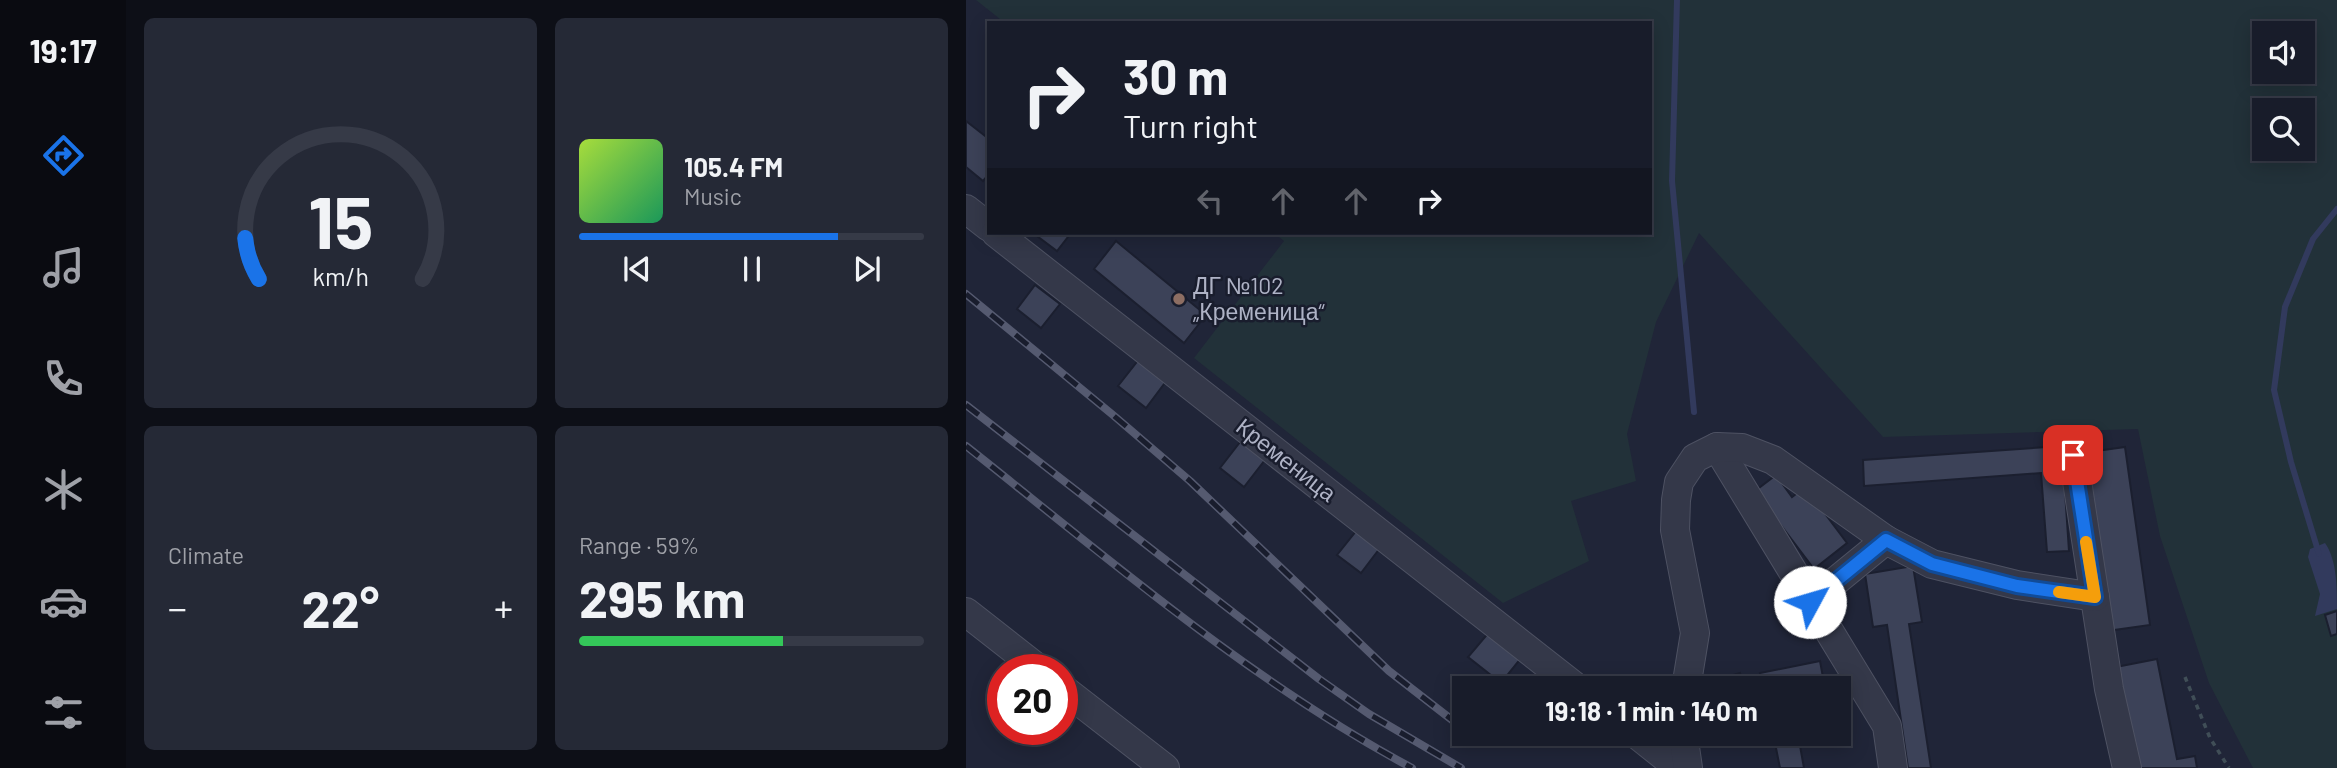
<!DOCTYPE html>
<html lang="en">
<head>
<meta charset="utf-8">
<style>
	body { margin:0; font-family:Barlow,sans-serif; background:#252936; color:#f1f3f6; height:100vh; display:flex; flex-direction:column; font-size:26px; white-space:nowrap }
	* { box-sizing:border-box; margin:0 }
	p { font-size:23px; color:#9fa1a8 }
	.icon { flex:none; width:38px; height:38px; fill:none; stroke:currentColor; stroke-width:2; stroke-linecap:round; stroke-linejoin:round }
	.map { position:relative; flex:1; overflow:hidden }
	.details { display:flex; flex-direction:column; gap:18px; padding:18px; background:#0d0f17; width:840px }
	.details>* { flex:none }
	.guide { position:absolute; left:21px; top:21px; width:665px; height:214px; border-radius:0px; box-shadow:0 4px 18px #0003,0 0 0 2px #363a47; background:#181c2a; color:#f1f3f6; overflow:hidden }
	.controls { position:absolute; left:1286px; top:21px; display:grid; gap:14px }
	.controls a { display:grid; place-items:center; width:63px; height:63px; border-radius:0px; background:#181c2a; box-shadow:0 4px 18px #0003,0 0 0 2px #363a47; font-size:35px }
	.speed { position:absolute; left:21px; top:654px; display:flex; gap:14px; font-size:35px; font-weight:700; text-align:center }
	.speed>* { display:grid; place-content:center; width:91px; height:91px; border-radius:50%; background:#181c2a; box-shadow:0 4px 18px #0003,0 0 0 2px #363a47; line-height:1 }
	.speed .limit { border:10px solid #d22; background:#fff; color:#111 }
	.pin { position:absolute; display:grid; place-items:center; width:60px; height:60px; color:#fff; margin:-30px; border-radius:14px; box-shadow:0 4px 10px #0006 }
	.me { position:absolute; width:77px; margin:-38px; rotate:51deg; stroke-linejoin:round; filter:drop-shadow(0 0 5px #0008) }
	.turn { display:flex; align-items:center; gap:24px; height:147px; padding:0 21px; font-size:32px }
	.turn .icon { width:91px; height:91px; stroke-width:2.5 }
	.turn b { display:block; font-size:49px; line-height:60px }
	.lanes { display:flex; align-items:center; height:66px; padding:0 21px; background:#0003; justify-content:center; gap:35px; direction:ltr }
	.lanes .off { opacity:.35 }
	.big { font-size:52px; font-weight:700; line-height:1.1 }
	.details .card { flex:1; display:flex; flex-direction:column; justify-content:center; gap:10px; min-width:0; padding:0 24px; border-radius:10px; background:#252936 }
	.details .dial { align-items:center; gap:0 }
	.dial svg { height:182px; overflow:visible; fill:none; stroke:#363a47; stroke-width:7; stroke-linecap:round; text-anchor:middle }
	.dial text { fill:#f1f3f6; stroke:none }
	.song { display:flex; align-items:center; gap:21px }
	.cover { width:84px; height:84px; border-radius:10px; background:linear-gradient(135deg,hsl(80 70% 55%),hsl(150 70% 35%)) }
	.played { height:7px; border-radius:4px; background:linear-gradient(90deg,#1a73e8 75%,#363a47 75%) }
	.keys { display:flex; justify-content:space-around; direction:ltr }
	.heat { display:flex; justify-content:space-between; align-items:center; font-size:38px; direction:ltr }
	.charge { height:10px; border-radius:5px; background:linear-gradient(90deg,#34c759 59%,#363a47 0) }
	.details .tiles { flex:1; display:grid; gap:18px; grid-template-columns:repeat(2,1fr) }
	.trip { position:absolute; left:486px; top:676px; width:399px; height:70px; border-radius:0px; background:#181c2a; box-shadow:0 4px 18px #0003,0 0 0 2px #363a47; font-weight:700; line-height:70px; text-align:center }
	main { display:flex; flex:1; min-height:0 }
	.dock { display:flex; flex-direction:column; width:126px; justify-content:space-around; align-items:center; background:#0a0b11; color:#9fa1a8 }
	.dock .icon { width:49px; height:49px }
	.dock .current { color:#1a73e8 }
	.dock b { font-size:32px; color:#f1f3f6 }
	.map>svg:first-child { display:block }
</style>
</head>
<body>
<main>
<nav class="dock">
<b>19:17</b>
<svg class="icon current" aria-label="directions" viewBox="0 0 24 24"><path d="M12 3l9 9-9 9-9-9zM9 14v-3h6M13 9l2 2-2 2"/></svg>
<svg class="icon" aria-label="music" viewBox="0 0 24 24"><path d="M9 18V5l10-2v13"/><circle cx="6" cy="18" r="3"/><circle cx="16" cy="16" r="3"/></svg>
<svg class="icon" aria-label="phone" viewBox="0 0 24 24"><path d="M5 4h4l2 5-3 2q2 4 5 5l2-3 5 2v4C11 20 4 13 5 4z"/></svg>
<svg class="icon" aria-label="climate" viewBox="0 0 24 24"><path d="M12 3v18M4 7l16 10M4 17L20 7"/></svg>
<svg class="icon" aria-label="car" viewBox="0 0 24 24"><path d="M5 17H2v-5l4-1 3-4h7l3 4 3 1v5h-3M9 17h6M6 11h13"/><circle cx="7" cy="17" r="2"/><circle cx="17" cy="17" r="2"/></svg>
<svg class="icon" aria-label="filters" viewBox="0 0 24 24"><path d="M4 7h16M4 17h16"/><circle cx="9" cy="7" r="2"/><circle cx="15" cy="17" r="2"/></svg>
</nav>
<section class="details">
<div class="tiles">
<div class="card dial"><svg viewBox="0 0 100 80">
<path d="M14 69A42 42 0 1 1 86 69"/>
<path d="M14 69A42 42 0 0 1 8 51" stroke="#1a73e8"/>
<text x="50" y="56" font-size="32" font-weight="700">15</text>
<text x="50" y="72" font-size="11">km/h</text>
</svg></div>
<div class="card">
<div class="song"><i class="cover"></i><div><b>105.4 FM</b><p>Music</p></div></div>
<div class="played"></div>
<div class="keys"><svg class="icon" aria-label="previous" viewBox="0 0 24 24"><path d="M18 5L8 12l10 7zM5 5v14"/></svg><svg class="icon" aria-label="pause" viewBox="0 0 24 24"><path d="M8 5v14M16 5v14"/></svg><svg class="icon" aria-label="next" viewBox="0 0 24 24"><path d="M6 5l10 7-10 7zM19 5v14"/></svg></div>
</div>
<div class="card"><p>Climate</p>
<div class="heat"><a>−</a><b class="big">22°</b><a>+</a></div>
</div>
<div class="card"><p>Range · 59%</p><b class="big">295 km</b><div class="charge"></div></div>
</div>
</section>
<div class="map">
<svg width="1371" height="768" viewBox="0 0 1371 768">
	<rect width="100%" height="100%" fill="#202538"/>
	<path fill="#223139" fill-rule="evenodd" d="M 10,0 L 1371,0 L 1371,768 L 1287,768 L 1243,683 L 1194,536 L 1172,429 L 917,437 L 733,233 L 690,322 L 661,434 L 670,481 L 605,501 L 623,561 L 537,603 L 228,358 L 318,241 L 308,233 L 684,233 L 684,23 L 39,23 ZM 1298,33 L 1337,33 L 1337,72 L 1298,72 ZM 1298,110 L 1337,110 L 1337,149 L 1298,149 Z"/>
	<path fill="#323a5d" d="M 1359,543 C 1371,560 1371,587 1371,609 L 1349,616 L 1354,594 L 1342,557 L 1344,549 Z"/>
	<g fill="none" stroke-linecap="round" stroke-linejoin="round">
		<g stroke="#323a5d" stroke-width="6">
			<path d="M 711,0 L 706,181 L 728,412"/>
			<path d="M 1353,554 L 1325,462 L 1308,390 L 1319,307 L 1347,239 L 1371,209"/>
		</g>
	</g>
	<g fill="#3c4258" stroke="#1b1f2f" stroke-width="2">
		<path d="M 0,121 L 23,139 L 23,174 L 17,181 L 0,167 Z"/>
		<path d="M 67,233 L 105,233 L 91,251 Z"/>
		<path d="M 150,241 L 240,315 L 218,343 L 128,269 Z"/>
		<path d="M 69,285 L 94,304 L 75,328 L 51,309 Z"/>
		<path d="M 174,358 L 201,380 L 180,408 L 152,386 Z"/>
		<path d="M 278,437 L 302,456 L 278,487 L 254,468 Z"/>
		<path d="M 1096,446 L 1103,551 L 1081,552 L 1075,473 L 898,486 L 897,460 Z"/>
		<path d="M 1159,447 L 1184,625 L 1141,631 L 1116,453 Z"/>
		<path d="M 810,475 L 826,497 L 839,487 L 881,543 L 848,569 L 789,491 Z"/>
		<path d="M 391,530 L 414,548 L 395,573 L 371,555 Z"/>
		<path d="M 947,566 L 956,622 L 943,624 L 965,768 L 942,768 L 921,625 L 907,627 L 899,574 Z"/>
		<path d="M 1371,611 L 1371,634 L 1365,636 L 1359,615 Z"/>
		<path d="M 524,631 L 556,657 L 535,683 L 502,657 Z"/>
		<path d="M 1191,659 L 1211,759 L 1229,756 L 1231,768 L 1170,768 L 1150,667 Z"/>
		<path d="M 854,661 L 859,688 L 797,688 L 794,673 Z"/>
		<path d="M 774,673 L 779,688 L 723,688 Z"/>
		<path d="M 807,733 L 821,733 L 822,742 L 833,740 L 838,768 L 814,768 Z"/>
	</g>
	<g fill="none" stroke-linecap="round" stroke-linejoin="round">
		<g stroke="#4e5263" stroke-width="30">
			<g id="minor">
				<path d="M 0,209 L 23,227"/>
				<path d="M 30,233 L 611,688"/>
				<path d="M 751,447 L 921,726 L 927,768"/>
				<path d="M 1107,455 L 1143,689 L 1161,768"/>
				<path d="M 844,602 L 920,540"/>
				<path d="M 0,612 L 74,670"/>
				<path d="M 96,688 L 199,768"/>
				<path d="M 720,688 L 729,633 L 709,530 L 710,500 L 713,482 L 729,458 L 751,447 L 776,448 L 807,460 L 920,540 L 966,564 L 1051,585 L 1129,597"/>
				<path d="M 669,733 L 713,768"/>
				<path d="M 717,733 L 722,768"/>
			</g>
		</g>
		<path stroke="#404e57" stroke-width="3.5" stroke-dasharray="5 5" stroke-linecap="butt" d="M 1219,677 L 1244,738 L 1263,768"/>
		<use href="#minor" stroke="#343849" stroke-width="28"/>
		<g stroke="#555a70" stroke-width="8">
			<g id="rail">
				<path d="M 0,294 L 147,415 L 224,481 L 423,671 L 499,730"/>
				<path d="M 0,405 L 353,679 L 403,714 L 495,768"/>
				<path d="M 0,446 C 144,560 284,681 446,768"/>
			</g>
		</g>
		<use href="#rail" stroke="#191d2d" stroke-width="5" stroke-dasharray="16" stroke-linecap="butt"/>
	</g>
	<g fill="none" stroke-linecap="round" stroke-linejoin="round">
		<g stroke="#114b97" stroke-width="18">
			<path id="route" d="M 844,602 L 920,540 L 966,564 L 1051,586 L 1129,597 L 1107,455"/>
		</g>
		<use href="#route" stroke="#1a73e8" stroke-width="12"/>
		<path stroke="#f59e0b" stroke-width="12" d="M 1093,592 L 1129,597 L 1120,542"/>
	</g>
	<circle fill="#8d6e63" stroke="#191d2d" stroke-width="2.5" cx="213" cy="299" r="7"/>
	<g text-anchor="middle" stroke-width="5" stroke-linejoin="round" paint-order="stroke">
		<g font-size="23" fill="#aeb2c5" stroke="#191d2d" text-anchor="start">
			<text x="227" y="294">ДГ №102<tspan x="227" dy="26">„Кременица“</tspan></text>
		</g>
		<g font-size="23" fill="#aeb2c5" stroke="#191d2d">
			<text transform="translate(320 460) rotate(38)" y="8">Кременица</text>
		</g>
	</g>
</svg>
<div class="controls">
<a><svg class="icon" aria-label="sound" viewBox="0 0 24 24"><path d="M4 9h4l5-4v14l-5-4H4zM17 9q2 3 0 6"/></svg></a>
<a><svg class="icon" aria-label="search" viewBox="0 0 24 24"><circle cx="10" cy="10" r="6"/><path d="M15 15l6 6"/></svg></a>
</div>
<div class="speed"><div class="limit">20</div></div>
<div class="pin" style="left:1107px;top:455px;background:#d93025"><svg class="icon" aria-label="arrive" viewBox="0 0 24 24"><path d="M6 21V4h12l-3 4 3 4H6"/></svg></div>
<svg class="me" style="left:844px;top:602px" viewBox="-20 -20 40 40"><circle r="19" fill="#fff"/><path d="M0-13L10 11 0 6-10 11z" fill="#1a73e8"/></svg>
<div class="trip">19:18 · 1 min · 140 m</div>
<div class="guide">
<div class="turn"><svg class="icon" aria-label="right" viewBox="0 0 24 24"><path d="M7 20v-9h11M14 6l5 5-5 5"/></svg><div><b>30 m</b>Turn right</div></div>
<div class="lanes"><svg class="icon off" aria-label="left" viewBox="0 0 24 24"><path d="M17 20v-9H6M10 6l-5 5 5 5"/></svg><svg class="icon off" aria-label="ahead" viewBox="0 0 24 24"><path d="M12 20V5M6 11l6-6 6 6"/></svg><svg class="icon off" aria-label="ahead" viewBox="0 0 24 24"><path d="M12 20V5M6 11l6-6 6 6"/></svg><svg class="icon" aria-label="right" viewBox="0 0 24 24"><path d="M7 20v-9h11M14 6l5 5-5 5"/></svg></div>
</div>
</div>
</main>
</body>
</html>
